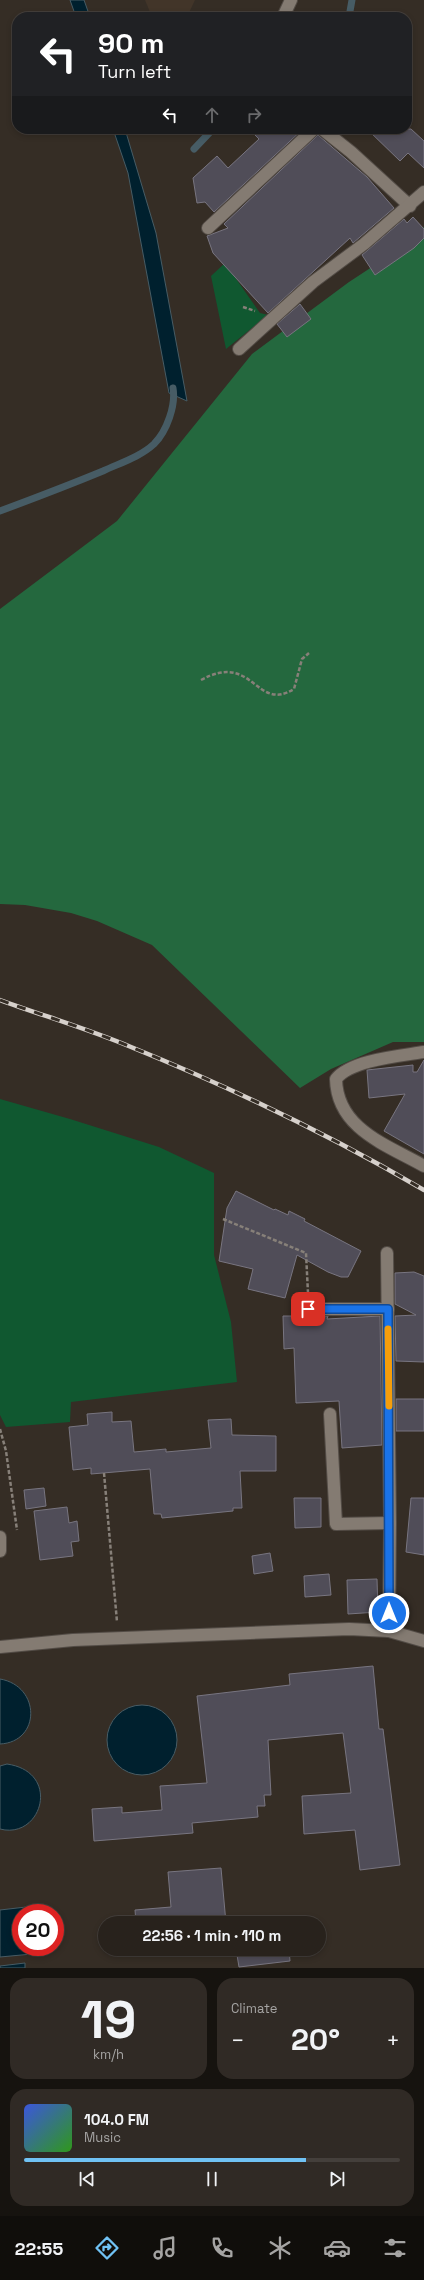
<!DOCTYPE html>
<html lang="en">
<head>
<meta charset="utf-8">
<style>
	body { margin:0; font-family:"Space Grotesk",sans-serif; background:#302a25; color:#f1f3f6; height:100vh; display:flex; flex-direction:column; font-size:15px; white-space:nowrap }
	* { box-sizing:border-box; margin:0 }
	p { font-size:13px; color:#a5a4a3 }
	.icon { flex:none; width:22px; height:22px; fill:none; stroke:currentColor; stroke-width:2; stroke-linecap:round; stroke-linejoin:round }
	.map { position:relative; height:1968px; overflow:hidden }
	.side { display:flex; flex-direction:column; gap:10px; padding:10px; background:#16130f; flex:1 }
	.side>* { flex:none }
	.guide { position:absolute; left:12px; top:12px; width:400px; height:122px; border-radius:16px; box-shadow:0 2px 6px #0003,0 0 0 1px #443f3b; background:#202124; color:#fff; overflow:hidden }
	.speed { position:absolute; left:12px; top:1904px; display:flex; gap:8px; font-size:20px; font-weight:700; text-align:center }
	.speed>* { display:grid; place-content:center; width:52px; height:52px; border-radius:50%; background:#28221c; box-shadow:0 2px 6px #0003,0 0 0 1px #443f3b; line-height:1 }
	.speed .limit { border:6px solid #d22; background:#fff; color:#111 }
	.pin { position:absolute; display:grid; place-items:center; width:34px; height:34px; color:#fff; margin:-17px; border-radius:8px; box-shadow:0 2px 6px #0006 }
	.me { position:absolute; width:44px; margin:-22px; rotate:0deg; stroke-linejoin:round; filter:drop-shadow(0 0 3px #0008) }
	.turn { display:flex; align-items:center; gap:14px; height:84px; padding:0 20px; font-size:18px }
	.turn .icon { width:52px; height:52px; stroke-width:2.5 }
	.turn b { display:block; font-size:28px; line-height:34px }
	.lanes { display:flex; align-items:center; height:38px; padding:0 20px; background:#0003; justify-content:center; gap:20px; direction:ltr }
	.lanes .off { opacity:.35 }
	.big { font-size:30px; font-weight:700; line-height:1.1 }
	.side .widget { flex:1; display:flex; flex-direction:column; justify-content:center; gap:6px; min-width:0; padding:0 14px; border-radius:16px; background:#302a25 }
	.side .dial { align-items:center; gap:0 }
	.dial b { font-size:52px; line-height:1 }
	.song { display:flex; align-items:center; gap:12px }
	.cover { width:48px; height:48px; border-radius:6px; background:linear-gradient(135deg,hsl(230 70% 55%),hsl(110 70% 35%)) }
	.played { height:4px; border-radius:2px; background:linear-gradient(90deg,#70c2f4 75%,#443f3b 75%) }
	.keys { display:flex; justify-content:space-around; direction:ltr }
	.heat { display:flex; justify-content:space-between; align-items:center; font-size:22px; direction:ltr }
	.side .tiles { flex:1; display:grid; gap:10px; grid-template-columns:1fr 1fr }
	.widget:last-child { grid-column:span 2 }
	.trip { position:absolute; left:98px; top:1916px; width:228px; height:40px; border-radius:20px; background:#28221c; box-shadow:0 2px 6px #0003,0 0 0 1px #443f3b; font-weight:700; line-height:40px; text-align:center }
	.menu { display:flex; height:64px; justify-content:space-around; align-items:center; background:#100e0b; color:#a5a4a3 }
	.menu .icon { width:28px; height:28px }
	.menu .on { color:#70c2f4 }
	.menu b { font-size:18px; color:#f1f3f6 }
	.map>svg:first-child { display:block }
</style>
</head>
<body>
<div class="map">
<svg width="424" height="1968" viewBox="0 0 424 1968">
	<rect width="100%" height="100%" fill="#352d25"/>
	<path fill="#423529" d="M 145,0 L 195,0 L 187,17 L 152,17 Z"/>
	<g fill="#105830">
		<path d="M 225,263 L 260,313 L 268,315 L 226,349 L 211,276 Z"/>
		<path d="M 0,1099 L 70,1119 L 159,1147 L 214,1173 L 214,1255 L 231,1322 L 237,1382 L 71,1402 L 70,1422 L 6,1427 L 0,1415 Z"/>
	</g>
	<path fill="#24683e" d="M 424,227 L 424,1042 L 393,1042 L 331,1069 L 300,1088 L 152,945 L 97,921 L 71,913 L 25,905 L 0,904 L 0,609 L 117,521 L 252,354 L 349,282 L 407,244 Z"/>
	<g fill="#00202e" stroke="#475c65">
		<path d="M 70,0 L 84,0 L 90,17 L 76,17 Z"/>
		<path d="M 113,129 L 125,129 L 156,233 L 187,401 L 169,393 L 128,173 Z"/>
		<path d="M 0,1679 C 41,1686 41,1742 0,1744 Z"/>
		<circle cx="142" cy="1740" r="35"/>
		<path d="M 7,1764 C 62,1772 42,1840 0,1829 L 0,1766 Z"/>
		<path d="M 26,1907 L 27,1913 L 21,1913 L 21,1947 L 31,1947 L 32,1954 L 0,1957 L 0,1910 Z"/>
		<path d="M 25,1963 L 25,1968 L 0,1968 L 0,1966 Z"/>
	</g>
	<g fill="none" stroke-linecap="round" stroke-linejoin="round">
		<g stroke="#475c65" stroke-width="7">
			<path d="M 349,17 L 352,0"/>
			<path d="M 194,149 L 213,129"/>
			<path d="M 0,511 C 35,498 69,485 103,471 C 120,463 140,457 154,444 C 167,431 176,405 173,388"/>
		</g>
	</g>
	<g fill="#504d58" stroke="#787580">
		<path d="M 249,129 L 303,129 L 214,212 L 205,202 L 197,203 L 193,178 L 217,156 L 228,168 L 259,139 Z"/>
		<path d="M 367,129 L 411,129 L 424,141 L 424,168 L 408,153 L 400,161 Z"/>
		<path d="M 318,135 L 367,177 L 394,208 L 353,243 L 350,238 L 268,313 L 213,253 L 207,236 L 228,228 L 224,224 Z"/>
		<path d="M 413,217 L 424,229 L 424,238 L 414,248 L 375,275 L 362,255 L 404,219 L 407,223 Z"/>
		<path d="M 300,304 L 311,319 L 287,337 L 277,324 Z"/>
		<path d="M 424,1060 L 424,1154 L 384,1131 L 405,1094 L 369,1098 L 367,1070 L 413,1065 L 413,1072 L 417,1072 Z"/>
		<path d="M 236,1191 L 274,1210 L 275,1209 L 288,1215 L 289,1211 L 305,1219 L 304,1221 L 361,1251 L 348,1277 L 341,1277 L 328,1272 L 297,1255 L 285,1298 L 248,1289 L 253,1269 L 219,1261 L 227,1208 Z"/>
		<path d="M 414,1272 L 424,1276 L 424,1362 L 396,1361 L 395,1316 L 416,1315 L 395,1304 L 395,1273 Z"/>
		<path d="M 283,1316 L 328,1316 L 327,1319 L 380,1316 L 382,1445 L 342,1448 L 339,1401 L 296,1403 L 294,1348 L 284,1349 Z"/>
		<rect x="396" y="1399" width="28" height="32"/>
		<path d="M 112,1412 L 112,1422 L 131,1421 L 134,1452 L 166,1449 L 166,1452 L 211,1448 L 208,1420 L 231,1419 L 232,1435 L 276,1436 L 276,1471 L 240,1471 L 242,1508 L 233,1508 L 233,1511 L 162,1518 L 161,1514 L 154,1514 L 150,1469 L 91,1474 L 91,1468 L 73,1470 L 69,1427 L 88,1425 L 87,1414 Z"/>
		<path d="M 44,1488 L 46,1506 L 26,1509 L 24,1490 Z"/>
		<path d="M 294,1498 L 321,1498 L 321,1527 L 295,1528 Z"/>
		<path d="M 411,1498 L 424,1498 L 424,1555 L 406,1552 Z"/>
		<path d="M 67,1507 L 69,1523 L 77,1521 L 79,1541 L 71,1542 L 73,1556 L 40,1560 L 34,1511 Z"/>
		<path d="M 270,1553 L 273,1571 L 254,1574 L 252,1556 Z"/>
		<path d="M 329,1574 L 331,1595 L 305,1597 L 304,1576 Z"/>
		<path d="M 377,1579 L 378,1612 L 348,1614 L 347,1580 Z"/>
		<path d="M 373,1666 L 379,1729 L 383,1729 L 400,1865 L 360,1870 L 355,1830 L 304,1834 L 302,1796 L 351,1793 L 343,1733 L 268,1740 L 271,1795 L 264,1795 L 265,1806 L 257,1806 L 258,1817 L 192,1823 L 193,1833 L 94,1841 L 92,1809 L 122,1807 L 122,1813 L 162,1810 L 160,1786 L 207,1783 L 197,1696 L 290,1685 L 289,1674 Z"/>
		<path d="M 221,1868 L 226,1923 L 136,1923 L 135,1910 L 171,1907 L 168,1872 Z"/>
		<path d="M 236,1949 L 289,1949 L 290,1961 L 239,1967 Z"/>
	</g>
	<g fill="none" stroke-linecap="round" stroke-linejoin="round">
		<g stroke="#534c46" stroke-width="14">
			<g id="service">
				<path d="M 283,17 L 291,0"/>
				<path d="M 322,129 L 351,152 L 410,206"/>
				<path d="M 208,228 L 314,129"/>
				<path d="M 239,349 L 313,282 L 364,244 L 424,192"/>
				<path d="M 424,1052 C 400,1056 351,1060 336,1079 C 337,1129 387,1145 424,1166"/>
				<path d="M 387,1253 L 390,1523 L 389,1631"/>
				<path d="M 308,1309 L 388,1309"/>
				<path d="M 330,1414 L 336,1524 L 390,1523"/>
				<path d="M 0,1537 L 0,1551"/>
			</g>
		</g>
		<g stroke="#534c46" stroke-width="14">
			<path id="minor" d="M 0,1647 L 73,1640 L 349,1629 L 389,1631 L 424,1641"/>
		</g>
		<g stroke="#878079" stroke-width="2.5" stroke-dasharray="4 2" stroke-linecap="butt">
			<path d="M 243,307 L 255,311"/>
			<path d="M 201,680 C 254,651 255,713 294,689 L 302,659 L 309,653"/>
			<path d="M 223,1219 L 306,1253 L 308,1293"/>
			<path d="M 0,1429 L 6,1451 L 17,1530"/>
			<path d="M 104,1473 L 117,1622"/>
		</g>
		<use href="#service" stroke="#847b72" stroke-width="12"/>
		<use href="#minor" stroke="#847b72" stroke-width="12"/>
		<g stroke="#d6d0cb" stroke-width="4.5">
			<path id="rail" d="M 0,1000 C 44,1016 88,1029 131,1047 C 232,1088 330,1135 424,1190"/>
		</g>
		<use href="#rail" stroke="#352d25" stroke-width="3" stroke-dasharray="9" stroke-linecap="butt"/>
	</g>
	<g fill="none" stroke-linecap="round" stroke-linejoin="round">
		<g stroke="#114b97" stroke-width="10">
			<path id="route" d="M 308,1309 L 388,1309 L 389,1613"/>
		</g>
		<use href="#route" stroke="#1a73e8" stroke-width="7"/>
		<path stroke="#f59e0b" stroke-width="7" d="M 388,1329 L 389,1406"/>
	</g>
</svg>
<div class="speed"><div class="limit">20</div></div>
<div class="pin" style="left:308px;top:1309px;background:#d93025"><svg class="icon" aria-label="arrive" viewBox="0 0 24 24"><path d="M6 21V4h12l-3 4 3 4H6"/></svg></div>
<svg class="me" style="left:389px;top:1613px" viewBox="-20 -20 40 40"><circle r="17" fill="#1a73e8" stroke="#fff" stroke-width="3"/><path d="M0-11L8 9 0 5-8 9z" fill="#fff"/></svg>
<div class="trip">22:56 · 1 min · 110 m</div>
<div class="guide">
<div class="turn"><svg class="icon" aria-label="left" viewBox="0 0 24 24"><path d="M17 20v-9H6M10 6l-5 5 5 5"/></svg><div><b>90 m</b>Turn left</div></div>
<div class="lanes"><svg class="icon" aria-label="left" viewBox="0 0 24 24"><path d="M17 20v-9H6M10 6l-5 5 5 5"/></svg><svg class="icon off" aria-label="ahead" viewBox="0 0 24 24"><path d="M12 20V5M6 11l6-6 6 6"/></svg><svg class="icon off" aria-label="right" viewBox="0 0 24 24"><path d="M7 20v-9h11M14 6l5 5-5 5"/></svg></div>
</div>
</div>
<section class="side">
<div class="tiles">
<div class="widget dial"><b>19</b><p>km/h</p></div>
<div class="widget"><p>Climate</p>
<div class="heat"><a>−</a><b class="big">20°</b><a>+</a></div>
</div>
<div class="widget">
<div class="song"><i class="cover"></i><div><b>104.0 FM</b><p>Music</p></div></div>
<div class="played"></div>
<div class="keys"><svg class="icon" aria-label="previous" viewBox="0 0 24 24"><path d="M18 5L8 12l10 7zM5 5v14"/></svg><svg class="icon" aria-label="pause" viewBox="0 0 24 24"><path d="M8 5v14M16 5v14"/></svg><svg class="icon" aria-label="next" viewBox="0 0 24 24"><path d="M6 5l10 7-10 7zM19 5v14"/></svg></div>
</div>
</div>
</section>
<nav class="menu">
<b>22:55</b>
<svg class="icon on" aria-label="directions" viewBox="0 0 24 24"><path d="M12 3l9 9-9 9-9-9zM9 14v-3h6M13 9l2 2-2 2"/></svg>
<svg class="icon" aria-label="music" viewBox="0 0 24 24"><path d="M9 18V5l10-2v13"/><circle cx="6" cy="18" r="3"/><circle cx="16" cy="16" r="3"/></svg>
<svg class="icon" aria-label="phone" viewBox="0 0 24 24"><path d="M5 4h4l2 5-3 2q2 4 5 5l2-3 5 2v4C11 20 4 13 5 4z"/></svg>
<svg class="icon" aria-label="climate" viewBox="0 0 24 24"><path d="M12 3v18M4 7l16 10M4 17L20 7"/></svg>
<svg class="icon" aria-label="car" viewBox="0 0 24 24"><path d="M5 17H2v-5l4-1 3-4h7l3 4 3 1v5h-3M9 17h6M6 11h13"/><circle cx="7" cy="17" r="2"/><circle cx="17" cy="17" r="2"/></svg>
<svg class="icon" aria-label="filters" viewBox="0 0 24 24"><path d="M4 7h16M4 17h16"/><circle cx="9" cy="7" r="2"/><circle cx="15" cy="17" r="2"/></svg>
</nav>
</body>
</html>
